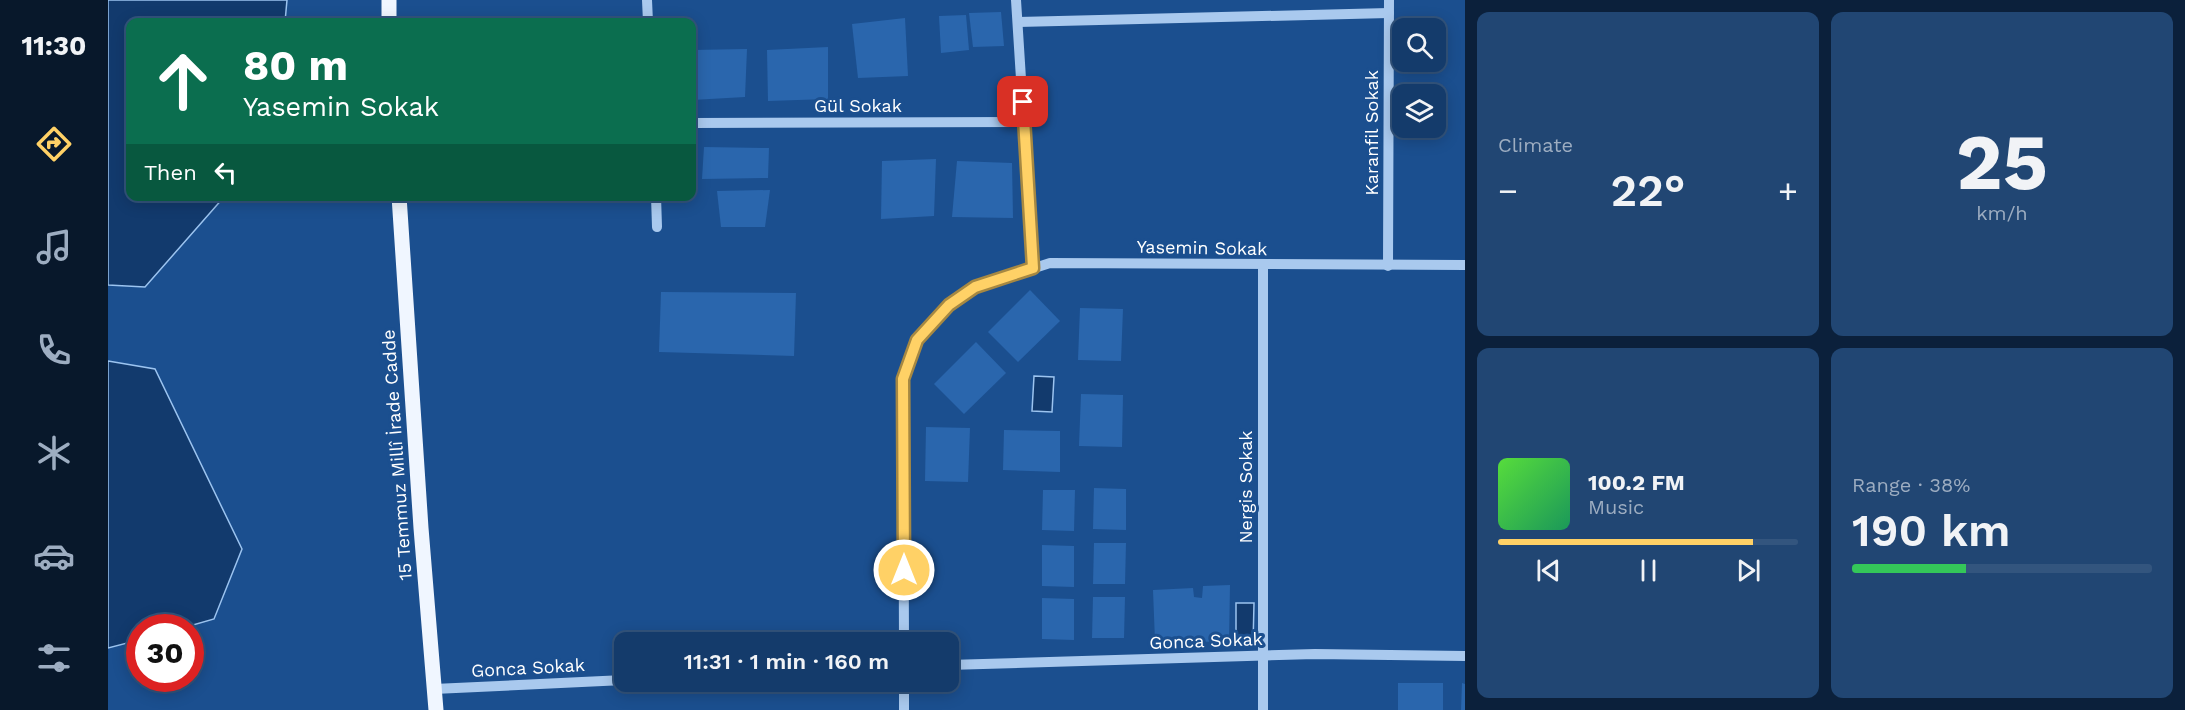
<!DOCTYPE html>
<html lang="en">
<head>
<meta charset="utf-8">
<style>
	body { margin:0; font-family:"Work Sans",sans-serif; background:#214673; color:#f1f3f6; height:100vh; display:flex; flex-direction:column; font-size:22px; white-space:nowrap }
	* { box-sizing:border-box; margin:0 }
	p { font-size:20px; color:#9dadc1 }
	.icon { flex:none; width:33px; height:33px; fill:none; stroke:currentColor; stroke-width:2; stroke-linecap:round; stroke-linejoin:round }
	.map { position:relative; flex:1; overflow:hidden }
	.sheet { display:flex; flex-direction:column; gap:12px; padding:12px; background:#0b203b; width:720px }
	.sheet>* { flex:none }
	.top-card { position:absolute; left:18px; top:18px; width:570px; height:183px; border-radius:12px; box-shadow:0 3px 15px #0003,0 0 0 2px #33557e; background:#0b6e4f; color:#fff; overflow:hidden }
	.fabs { position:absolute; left:1284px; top:18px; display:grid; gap:12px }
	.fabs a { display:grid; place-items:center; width:54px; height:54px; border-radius:12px; background:#143b6b; box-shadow:0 3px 15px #0003,0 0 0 2px #33557e; font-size:30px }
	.speed { position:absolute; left:18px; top:614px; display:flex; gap:12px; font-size:30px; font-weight:700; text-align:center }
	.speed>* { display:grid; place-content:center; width:78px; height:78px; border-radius:50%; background:#143b6b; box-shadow:0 3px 15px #0003,0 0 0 2px #33557e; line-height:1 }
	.speed .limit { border:9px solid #d22; background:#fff; color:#111 }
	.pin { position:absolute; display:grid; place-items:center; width:51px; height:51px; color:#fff; margin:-26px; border-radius:12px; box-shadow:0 3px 9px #0006 }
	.me { position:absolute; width:66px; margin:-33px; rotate:0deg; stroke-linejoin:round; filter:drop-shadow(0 0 4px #0008) }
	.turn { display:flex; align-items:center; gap:21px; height:126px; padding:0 18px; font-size:27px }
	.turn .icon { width:78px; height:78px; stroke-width:2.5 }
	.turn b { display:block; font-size:42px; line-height:51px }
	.then { display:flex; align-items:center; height:57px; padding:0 18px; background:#0003; gap:12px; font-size:22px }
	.big { font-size:45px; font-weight:600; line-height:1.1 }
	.sheet .card { flex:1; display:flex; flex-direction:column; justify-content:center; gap:9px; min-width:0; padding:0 21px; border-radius:12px; background:#214673 }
	.sheet .dial { align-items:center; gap:0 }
	.dial b { font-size:78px; line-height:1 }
	.song { display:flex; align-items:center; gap:18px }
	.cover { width:72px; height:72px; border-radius:9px; background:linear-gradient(135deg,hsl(110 70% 55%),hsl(150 70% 35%)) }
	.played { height:6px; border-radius:3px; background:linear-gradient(90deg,#ffd166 85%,#33557e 85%) }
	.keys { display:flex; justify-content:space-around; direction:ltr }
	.heat { display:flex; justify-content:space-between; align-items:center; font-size:33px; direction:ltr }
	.charge { height:9px; border-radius:4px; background:linear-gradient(90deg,#34c759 38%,#33557e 0) }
	.sheet .tiles { flex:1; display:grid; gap:12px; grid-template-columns:repeat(2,1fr) }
	.trip { position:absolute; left:506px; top:632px; width:345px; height:60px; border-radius:12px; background:#143b6b; box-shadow:0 3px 15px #0003,0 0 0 2px #33557e; font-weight:600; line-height:60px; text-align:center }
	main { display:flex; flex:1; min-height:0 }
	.menu { display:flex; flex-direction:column; width:108px; justify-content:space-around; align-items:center; background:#08182b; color:#9dadc1 }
	.menu .icon { width:42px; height:42px }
	.menu .current { color:#ffd166 }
	.menu b { font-size:27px; color:#f1f3f6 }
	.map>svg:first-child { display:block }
</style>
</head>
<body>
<main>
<nav class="menu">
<b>11:30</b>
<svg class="icon current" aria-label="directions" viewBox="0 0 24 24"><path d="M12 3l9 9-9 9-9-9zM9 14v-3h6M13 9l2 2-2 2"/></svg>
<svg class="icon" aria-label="music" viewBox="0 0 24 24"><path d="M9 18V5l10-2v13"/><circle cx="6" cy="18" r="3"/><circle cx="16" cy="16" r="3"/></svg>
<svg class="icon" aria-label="phone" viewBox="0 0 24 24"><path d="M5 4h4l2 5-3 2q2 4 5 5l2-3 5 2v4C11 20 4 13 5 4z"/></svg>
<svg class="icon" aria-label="climate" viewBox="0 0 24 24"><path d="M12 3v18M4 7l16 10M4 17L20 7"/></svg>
<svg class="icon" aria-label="car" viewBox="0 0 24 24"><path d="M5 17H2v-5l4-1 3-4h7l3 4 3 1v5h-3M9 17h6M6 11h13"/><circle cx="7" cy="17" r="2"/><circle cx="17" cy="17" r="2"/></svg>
<svg class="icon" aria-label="filters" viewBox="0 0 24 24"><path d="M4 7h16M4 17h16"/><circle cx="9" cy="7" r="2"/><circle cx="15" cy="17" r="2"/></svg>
</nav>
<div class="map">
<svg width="1357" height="710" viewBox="0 0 1357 710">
	<rect width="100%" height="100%" fill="#1b4f8f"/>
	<g fill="#123a6d" stroke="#9cc4f0" stroke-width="1.5">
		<path d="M 0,0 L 179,0 L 177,22 L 22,22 L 22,196 L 116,197 L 37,287 L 0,285 Z"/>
		<path d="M 0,361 L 47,369 L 134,549 L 106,619 L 78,627 L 32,627 L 31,640 L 0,648 Z"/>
		<path d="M 926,376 L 946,377 L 944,412 L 924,411 Z"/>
		<path d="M 1128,603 L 1146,603 L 1145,645 L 1128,645 Z"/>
	</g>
	<g fill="#2a66ad">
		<path d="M 893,12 L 896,46 L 865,47 L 861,13 Z"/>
		<path d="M 858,15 L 861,50 L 833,53 L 831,16 Z"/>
		<path d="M 797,18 L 800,76 L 750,78 L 744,24 Z"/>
		<path d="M 720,47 L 720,99 L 660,101 L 659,50 Z"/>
		<path d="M 639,49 L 637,97 L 584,100 L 584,50 Z"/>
		<path d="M 596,147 L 661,148 L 660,178 L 594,179 Z"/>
		<path d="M 828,159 L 826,216 L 773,219 L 774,161 Z"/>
		<path d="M 849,161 L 904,163 L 905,218 L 844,217 Z"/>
		<path d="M 662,190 L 657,227 L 613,227 L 609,191 Z"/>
		<path d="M 922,290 L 952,321 L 910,362 L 880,332 Z"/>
		<path d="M 553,292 L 688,293 L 686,356 L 551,352 Z"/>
		<path d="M 972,308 L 1015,309 L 1013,361 L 970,360 Z"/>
		<path d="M 868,342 L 898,373 L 856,414 L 826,384 Z"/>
		<path d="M 973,394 L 1015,395 L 1014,447 L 971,446 Z"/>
		<path d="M 818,427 L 862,428 L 860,482 L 817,481 Z"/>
		<path d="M 896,430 L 952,431 L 952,472 L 895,470 Z"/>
		<path d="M 986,488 L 1018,489 L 1018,530 L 985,529 Z"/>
		<path d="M 935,490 L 967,490 L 966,531 L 934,530 Z"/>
		<path d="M 986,543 L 1018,543 L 1017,584 L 985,584 Z"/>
		<path d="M 934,545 L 966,546 L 966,587 L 934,586 Z"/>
		<path d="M 1122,585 L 1121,642 L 1047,641 L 1045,590 L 1085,588 L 1086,597 L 1094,598 L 1095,586 Z"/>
		<path d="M 985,597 L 1017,597 L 1016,638 L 984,638 Z"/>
		<path d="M 934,598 L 966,599 L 966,640 L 934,639 Z"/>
		<rect x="1290" y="683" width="45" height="27"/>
		<path d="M 1354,683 L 1357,684 L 1357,710 L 1353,710 Z"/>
	</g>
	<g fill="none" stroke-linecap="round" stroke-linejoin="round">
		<g stroke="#a9c9ee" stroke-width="10">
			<path d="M 539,0 L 540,22"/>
			<path d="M 908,0 L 925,268"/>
			<path d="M 910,22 L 1281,13"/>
			<path d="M 584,123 L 916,122"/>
			<path d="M 548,196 L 549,227"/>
			<path d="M 1155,265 L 1155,710"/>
			<path d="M 1280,266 L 1281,0"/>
			<path d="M 796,642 L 795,379 L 809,340 L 841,305 L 867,287 L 942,263 L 1357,265"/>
			<path d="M 840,665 L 1207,654 L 1357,656"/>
			<path d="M 796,681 L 796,710"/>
			<path d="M 326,689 L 516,680"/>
		</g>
		<g stroke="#f0f6ff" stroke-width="15">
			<path d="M 281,0 L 281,22"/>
			<path d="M 291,196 L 313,528 L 328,710"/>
		</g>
	</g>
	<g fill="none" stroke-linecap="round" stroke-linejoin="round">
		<g stroke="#a68842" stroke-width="15">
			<path id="route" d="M 796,570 L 795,379 L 809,340 L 841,305 L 867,287 L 925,268 L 915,102"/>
		</g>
		<use href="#route" stroke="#ffd166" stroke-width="10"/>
	</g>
	<g text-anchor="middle" stroke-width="6" stroke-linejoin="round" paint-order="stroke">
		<g font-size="18" fill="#fff" stroke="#1b4f8f">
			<text x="750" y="112">Gül Sokak</text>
			<text transform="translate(1264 133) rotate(-90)" y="6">Karanfil Sokak</text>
			<text transform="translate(1094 248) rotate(1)" y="6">Yasemin Sokak</text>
			<text transform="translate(289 455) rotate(-94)" y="6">15 Temmuz Millî İrade Cadde</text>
			<text transform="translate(1138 487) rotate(-90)" y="6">Nergis Sokak</text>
			<text transform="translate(1098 641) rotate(-2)" y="6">Gonca Sokak</text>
			<text transform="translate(420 668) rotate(-3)" y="6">Gonca Sokak</text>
		</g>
	</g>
</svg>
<div class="fabs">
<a><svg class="icon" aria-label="search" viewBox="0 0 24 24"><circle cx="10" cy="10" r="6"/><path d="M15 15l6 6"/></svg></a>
<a><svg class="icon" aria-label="layers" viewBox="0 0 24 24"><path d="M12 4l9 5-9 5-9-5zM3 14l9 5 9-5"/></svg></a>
</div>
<div class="speed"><div class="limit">30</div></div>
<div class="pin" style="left:915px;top:102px;background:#d93025"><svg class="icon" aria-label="arrive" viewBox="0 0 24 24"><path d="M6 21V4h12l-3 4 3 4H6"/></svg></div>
<svg class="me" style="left:796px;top:570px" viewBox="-20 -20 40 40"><circle r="17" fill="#ffd166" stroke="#fff" stroke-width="3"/><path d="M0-11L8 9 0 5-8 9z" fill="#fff"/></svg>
<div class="trip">11:31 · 1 min · 160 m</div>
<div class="top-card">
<div class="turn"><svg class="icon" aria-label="ahead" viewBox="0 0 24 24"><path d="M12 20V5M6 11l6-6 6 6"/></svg><div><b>80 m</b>Yasemin Sokak</div></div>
<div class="then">Then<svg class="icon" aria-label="left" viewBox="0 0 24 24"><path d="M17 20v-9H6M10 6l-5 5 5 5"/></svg></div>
</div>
</div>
<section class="sheet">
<div class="tiles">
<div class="card"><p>Climate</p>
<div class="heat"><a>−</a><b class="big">22°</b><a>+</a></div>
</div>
<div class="card dial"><b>25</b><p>km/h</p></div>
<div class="card">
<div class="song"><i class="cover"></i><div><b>100.2 FM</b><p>Music</p></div></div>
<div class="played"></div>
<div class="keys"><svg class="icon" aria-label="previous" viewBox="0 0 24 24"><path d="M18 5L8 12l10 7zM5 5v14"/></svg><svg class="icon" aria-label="pause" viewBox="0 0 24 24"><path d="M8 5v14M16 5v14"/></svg><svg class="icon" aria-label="next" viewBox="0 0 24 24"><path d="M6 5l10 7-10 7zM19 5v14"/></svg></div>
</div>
<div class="card"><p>Range · 38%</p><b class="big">190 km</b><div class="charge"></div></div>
</div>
</section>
</main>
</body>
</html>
